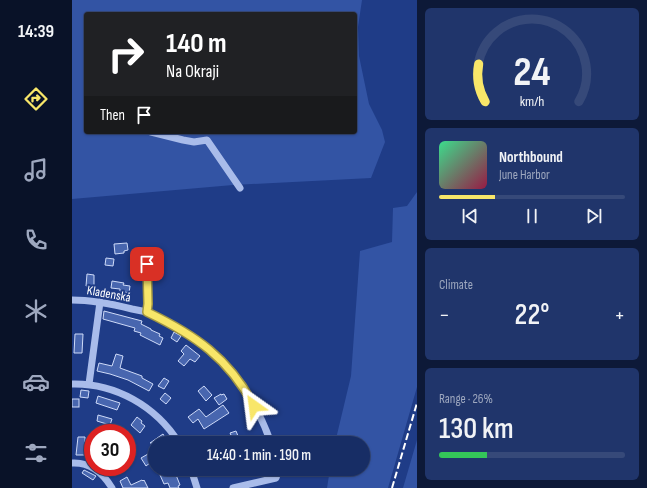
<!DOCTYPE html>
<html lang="en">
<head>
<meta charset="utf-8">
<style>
	body { margin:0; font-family:"Sofia Sans Condensed",sans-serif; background:#20356b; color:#f1f3f6; height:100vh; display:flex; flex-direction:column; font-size:15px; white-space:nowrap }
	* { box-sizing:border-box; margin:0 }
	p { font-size:13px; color:#9ea8bf }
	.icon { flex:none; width:22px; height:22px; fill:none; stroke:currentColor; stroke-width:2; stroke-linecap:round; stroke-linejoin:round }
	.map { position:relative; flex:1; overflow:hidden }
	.drawer { display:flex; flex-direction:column; gap:8px; padding:8px; background:#0d1938; width:230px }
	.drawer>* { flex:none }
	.banner { position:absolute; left:12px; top:12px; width:273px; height:122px; border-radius:4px; box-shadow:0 1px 3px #0004,0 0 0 1px #364979; background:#202124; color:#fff; overflow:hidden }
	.speed { position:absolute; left:12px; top:424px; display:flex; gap:8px; font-size:20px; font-weight:700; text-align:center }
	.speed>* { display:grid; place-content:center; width:52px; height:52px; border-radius:50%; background:#172d65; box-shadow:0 1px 3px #0004,0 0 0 1px #364979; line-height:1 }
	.speed .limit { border:6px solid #d22; background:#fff; color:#111 }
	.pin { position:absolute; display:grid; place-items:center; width:34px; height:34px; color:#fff; margin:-17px; border-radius:8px; box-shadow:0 2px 6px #0006 }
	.me { position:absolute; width:44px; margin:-22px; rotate:329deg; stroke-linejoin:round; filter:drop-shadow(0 0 3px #0008) }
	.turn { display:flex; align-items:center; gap:14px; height:84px; padding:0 16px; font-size:18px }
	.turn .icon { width:52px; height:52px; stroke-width:2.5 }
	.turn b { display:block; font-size:28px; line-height:34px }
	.then { display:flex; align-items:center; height:38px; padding:0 16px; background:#0003; gap:8px; font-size:15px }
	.big { font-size:30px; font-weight:600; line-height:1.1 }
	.drawer .card { flex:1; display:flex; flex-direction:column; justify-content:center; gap:6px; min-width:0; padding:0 14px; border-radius:6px; background:#20356b }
	.drawer .dial { align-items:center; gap:0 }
	.dial svg { height:104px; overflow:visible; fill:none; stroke:#364979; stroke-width:7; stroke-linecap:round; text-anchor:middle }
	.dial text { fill:#f1f3f6; stroke:none }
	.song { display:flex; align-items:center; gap:12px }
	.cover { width:48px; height:48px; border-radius:6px; background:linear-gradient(135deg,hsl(150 70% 55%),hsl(340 70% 35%)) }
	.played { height:4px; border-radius:2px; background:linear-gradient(90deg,#f8e669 30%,#364979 30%) }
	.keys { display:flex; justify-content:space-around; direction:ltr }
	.heat { display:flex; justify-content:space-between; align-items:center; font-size:22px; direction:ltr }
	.charge { height:6px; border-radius:3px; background:linear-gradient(90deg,#34c759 26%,#364979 0) }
	.trip { position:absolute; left:76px; top:436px; width:222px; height:40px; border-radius:20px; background:#172d65; box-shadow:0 1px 3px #0004,0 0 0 1px #364979; font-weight:600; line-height:40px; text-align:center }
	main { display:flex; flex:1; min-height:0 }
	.tab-bar { display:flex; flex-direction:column; width:72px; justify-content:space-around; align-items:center; background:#091228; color:#9ea8bf }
	.tab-bar .icon { width:28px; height:28px }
	.tab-bar .selected { color:#f8e669 }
	.tab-bar b { font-size:18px; color:#f1f3f6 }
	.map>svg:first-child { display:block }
</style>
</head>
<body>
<main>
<nav class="tab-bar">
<b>14:39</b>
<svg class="icon selected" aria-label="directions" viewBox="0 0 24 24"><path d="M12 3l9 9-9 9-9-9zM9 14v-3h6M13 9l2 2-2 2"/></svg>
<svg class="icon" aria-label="music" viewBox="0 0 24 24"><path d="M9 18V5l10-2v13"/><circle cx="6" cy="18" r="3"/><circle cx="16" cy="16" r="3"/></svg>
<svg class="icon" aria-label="phone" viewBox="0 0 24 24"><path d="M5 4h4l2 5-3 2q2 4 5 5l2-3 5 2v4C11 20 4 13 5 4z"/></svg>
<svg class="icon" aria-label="climate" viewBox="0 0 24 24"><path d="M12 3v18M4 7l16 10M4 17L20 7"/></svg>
<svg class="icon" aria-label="car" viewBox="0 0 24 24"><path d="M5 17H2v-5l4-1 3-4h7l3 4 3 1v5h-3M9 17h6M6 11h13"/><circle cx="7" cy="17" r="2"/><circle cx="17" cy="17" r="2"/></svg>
<svg class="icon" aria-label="filters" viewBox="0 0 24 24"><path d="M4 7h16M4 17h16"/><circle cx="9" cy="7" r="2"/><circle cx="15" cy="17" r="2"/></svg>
</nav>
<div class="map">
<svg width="345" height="488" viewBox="0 0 345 488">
	<rect width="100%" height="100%" fill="#1f3c87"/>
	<g fill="#3354a4" fill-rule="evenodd">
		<path d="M 0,0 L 290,0 L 286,27 L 287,56 L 297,104 L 310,130 L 313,142 L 299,178 L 161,185 L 0,199 ZM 14,14 L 283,14 L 283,132 L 14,132 Z"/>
		<path d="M 345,192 L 345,387 L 316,488 L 255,488 L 258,469 L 291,469 L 291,443 L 263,443 L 279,376 L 288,251 L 320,242 L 321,208 L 335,206 Z"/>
		<path d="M 345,440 L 345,488 L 331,488 Z"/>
	</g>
	<g fill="#4866af" stroke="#cedaf8">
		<path d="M 55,243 L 56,250 L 52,251 L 52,253 L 43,254 L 42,244 Z"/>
		<path d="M 34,258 L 42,259 L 41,266 L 33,265 Z"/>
		<path d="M 15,274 L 22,275 L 22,286 L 14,286 Z"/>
		<path d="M 40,281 L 52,283 L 51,285 L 58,286 L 57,293 L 48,291 L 48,289 L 39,288 Z"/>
		<path d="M 32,311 L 70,321 L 69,324 L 79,329 L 79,330 L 88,334 L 87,336 L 91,338 L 88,345 L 68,335 L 69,333 L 62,331 L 63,328 L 31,319 Z"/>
		<path d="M 102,332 L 109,336 L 105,342 L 99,338 Z"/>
		<path d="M 3,334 L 11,334 L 10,353 L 2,353 Z"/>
		<path d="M 114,345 L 128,356 L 123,362 L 118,359 L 112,366 L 106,361 L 112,354 L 109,351 Z"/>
		<path d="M 44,354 L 51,356 L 48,368 L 70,376 L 70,378 L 81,384 L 77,391 L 56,380 L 38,374 L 25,371 L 27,363 L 40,366 Z"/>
		<path d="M 92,378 L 97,381 L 92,389 L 86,386 Z"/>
		<path d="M 132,386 L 140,395 L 134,401 L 126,391 Z"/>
		<path d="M 9,390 L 17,391 L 16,398 L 8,397 Z"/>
		<path d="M 93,393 L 99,398 L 94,404 L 88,399 Z"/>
		<path d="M 149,394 L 149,395 L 152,394 L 155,399 L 147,405 L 142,398 Z"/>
		<path d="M 26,396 L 48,403 L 45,410 L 24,403 Z"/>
		<rect x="0" y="399" width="7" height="8"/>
		<path d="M 151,405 L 157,413 L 132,429 L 126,419 L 121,423 L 116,417 L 127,409 L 134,417 Z"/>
		<path d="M 26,415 L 40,419 L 38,425 L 25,421 Z"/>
		<path d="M 65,417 L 70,421 L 69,423 L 73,426 L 68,433 L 59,425 Z"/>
		<path d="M 164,431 L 168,441 L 164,443 L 140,443 L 159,435 L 158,433 Z"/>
		<path d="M 91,434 L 96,443 L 78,443 Z"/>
		<path d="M 6,437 L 13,437 L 13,442 L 21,444 L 21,457 L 14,455 L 4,455 Z"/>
		<path d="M 83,450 L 83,459 L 74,466 L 69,458 Z"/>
		<path d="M 92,469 L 102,469 L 105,475 L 104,475 L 108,485 L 106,486 L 107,488 L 98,488 L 96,483 L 92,484 L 88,475 L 94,474 Z"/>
		<path d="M 251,469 L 258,469 L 258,475 L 251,476 Z"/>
		<path d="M 12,470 L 24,476 L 21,480 L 10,473 Z"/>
		<path d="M 55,477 L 59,485 L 70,480 L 71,481 L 72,480 L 76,488 L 51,488 L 48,481 Z"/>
	</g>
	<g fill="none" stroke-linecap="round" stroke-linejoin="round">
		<g stroke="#a9bcea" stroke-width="7">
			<path d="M 79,132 L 111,140 L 122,142 L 135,140 L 168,188"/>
			<path d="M 0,300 C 20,300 40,304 60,309 C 65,310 70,311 75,312 C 84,316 94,321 102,326 C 151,352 181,392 199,443"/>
			<path d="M 75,312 L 76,304 L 75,264"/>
			<path d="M 0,384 C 43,383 84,406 107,443"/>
			<path d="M 17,384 L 28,302"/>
			<path d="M 0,463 C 18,462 31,473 40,488"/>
			<path d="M 119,469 L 125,488"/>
			<path d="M 161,488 L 204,478 L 207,469"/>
		</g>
		<path stroke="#fff" stroke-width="2" stroke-dasharray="7 3" stroke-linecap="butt" d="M 320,488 L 345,403"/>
	</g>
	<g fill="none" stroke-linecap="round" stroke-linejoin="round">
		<g stroke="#a19644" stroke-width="10">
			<path id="route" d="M 75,264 L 76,304 L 75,312 C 123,335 157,358 182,406"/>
		</g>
		<use href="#route" stroke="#f8e669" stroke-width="7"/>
	</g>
	<g text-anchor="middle" stroke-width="4" stroke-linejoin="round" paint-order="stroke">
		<g font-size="13" fill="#fff" stroke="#1f3c87">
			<text transform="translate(37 293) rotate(10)" y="5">Kladenská</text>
		</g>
	</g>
</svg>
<div class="speed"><div class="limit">30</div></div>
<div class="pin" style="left:75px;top:264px;background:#d93025"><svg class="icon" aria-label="arrive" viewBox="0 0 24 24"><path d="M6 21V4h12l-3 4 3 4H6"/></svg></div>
<svg class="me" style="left:182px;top:406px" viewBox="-20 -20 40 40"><path d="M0-17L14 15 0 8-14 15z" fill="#f8e669" stroke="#fff" stroke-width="4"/></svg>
<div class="trip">14:40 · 1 min · 190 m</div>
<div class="banner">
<div class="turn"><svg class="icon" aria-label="right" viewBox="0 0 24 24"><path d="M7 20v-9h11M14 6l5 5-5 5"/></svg><div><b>140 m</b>Na Okraji</div></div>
<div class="then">Then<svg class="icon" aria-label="arrive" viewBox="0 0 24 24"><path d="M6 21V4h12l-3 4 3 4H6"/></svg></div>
</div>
</div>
<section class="drawer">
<div class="card dial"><svg viewBox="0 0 100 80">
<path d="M14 69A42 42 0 1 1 86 69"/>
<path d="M14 69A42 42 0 0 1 9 40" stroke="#f8e669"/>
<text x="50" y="56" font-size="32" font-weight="700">24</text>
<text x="50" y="72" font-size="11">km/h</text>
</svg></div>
<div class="card">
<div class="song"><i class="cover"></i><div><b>Northbound</b><p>June Harbor</p></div></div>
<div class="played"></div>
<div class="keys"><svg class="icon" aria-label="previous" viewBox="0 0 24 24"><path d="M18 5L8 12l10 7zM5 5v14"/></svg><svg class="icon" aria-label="pause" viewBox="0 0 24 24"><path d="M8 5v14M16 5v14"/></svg><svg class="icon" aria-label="next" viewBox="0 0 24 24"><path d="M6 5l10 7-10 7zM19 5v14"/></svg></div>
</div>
<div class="card"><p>Climate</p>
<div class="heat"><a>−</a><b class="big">22°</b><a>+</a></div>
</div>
<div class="card"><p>Range · 26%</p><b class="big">130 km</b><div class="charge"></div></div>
</section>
</main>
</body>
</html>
